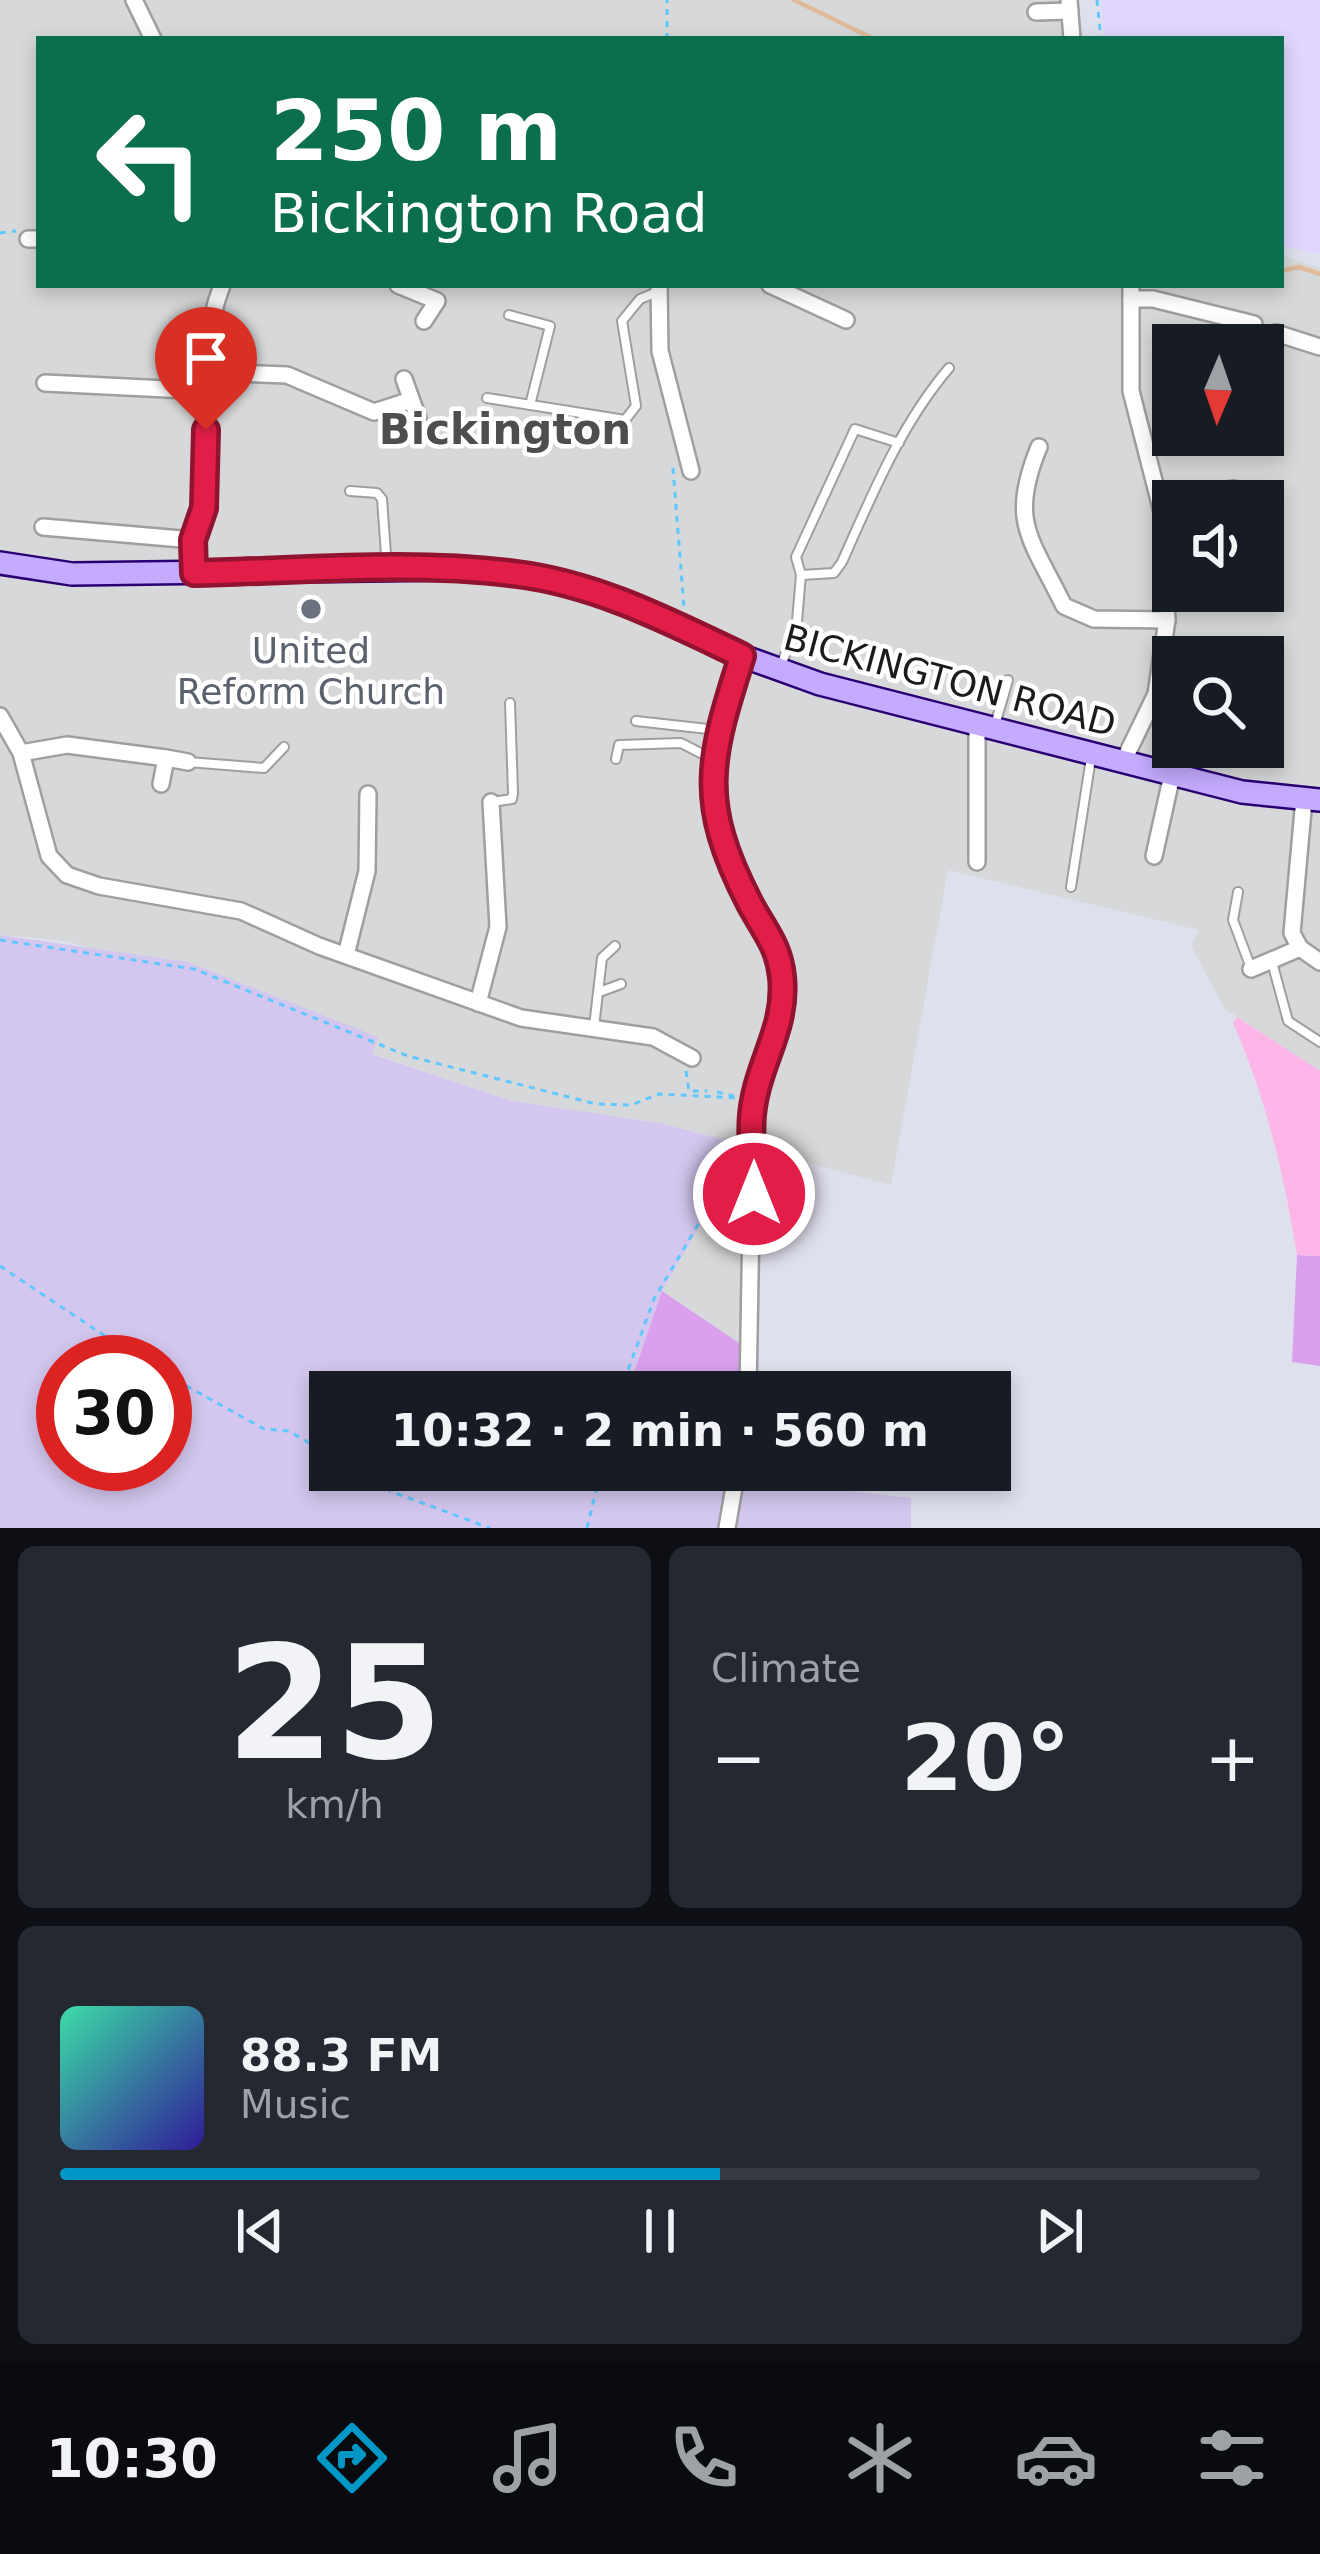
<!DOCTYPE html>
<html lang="en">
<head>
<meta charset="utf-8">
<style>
	body { margin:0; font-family:"DejaVu Sans",sans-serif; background:#242831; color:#f1f3f6; height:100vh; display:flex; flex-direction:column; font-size:45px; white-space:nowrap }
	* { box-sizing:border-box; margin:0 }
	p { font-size:39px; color:#9ea1a6 }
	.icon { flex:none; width:66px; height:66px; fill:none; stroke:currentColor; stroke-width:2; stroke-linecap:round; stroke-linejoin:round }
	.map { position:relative; height:1528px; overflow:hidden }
	.sheet { display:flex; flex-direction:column; gap:18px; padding:18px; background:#0d0f14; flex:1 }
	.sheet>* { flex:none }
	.top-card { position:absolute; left:36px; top:36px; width:1248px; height:252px; border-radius:0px; box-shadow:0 6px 18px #0003; background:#0b6e4f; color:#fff; overflow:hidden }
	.needle { width:78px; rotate:182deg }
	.buttons { position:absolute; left:1152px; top:324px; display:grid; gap:24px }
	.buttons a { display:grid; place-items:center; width:132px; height:132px; border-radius:0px; background:#171b24; box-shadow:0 6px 18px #0003; font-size:60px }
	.speed { position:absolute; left:36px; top:1335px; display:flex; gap:24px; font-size:60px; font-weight:700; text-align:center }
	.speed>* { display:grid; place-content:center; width:156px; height:156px; border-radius:50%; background:#171b24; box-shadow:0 6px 18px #0003; line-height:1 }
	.speed .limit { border:18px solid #d22; background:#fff; color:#111 }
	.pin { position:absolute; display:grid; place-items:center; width:102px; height:102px; color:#fff; margin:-123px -51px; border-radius:50% 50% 50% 0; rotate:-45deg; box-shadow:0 0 12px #0007 }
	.pin .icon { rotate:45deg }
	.me { position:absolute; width:132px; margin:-66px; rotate:0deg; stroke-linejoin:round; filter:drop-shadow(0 0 9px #0008) }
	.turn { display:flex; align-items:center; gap:42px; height:252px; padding:0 36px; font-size:54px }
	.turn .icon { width:156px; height:156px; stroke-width:2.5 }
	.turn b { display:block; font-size:84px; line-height:102px }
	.big { font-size:90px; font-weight:800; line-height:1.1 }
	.sheet .widget { flex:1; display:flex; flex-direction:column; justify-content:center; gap:18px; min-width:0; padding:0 42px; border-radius:18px; background:#242831 }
	.sheet .dial { align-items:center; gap:0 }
	.dial b { font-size:156px; line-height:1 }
	.song { display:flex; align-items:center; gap:36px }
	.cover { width:144px; height:144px; border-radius:18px; background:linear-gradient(135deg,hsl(160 70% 55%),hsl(250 70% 35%)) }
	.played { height:12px; border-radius:6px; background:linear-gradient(90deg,#0096c5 55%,#363941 55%) }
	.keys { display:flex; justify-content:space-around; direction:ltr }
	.heat { display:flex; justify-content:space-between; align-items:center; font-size:66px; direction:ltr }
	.sheet .tiles { flex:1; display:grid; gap:18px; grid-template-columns:1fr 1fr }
	.widget:last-child { grid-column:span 2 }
	.trip { position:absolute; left:309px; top:1371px; width:702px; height:120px; border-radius:0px; background:#171b24; box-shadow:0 6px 18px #0003; font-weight:800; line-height:120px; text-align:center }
	.tab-bar { display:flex; height:192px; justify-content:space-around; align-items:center; background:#090b0e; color:#9ea1a6 }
	.tab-bar .icon { width:84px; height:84px }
	.tab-bar .on { color:#0096c5 }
	.tab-bar b { font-size:54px; color:#f1f3f6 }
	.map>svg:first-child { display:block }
</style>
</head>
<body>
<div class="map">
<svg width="1320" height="1528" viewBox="0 0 1320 1528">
	<rect width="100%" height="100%" fill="#dfe0ed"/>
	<g fill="#d7d8d9" fill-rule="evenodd">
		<path d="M 0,0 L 1078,0 L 1082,39 L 39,39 L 39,285 L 1281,285 L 1281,255 L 1320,268 L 1320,1071 L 1225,1009 L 1191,946 L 1199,930 L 948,870 L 891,1185 L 660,1123 L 512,1101 L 371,1053 L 378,1037 L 67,941 L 0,935 ZM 1173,345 L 1263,345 L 1263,435 L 1173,435 ZM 1173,501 L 1263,501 L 1263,591 L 1173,591 ZM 1173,657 L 1263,657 L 1263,747 L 1173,747 Z"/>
		<path d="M 749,1158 L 745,1347 L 662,1291 L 730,1174 Z"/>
	</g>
	<path fill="#e0d6ff" d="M 1101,0 L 1320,0 L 1320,255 L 1281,245 L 1281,39 L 1104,39 Z"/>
	<path fill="#d4c7ef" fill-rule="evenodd" d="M 0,935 L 188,962 L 378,1037 L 372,1054 L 512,1101 L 660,1123 L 747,1146 L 749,1158 L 740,1180 L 730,1174 L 662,1291 L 632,1377 L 704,1392 L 330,1392 L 330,1470 L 744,1470 L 743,1479 L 911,1498 L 911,1528 L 0,1528 ZM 63,1362 L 165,1362 L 165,1464 L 63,1464 Z"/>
	<g fill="#da9fed">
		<path d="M 1297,1255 L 1320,1256 L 1320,1366 L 1292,1362 Z"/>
		<path d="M 662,1291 L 745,1347 L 740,1392 L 704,1392 L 632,1378 Z"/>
	</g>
	<path fill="#feb5e7" d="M 1237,1017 L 1320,1071 L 1320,1256 L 1297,1255 C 1284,1174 1266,1098 1233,1023 Z"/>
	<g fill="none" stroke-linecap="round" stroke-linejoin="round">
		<g stroke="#e0bb9a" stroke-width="4.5">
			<path d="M 794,0 L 874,39"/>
			<path d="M 1281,271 L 1299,267 L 1320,274"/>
		</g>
		<g stroke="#9f9f9f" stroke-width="12">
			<g id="service">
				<path d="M 509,315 L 550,326 L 530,405"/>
				<path d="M 487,398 L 625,420 L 636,406 L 622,321 L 640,299 L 657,292"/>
				<path d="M 899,443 L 855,429 L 796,557 L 801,575 L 834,573 L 842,562 C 872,495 901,424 949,368"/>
				<path d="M 350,491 L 377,493 L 382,499 L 387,568"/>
				<path d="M 1218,657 L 1220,647"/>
				<path d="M 781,666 L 797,621 L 801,575"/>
				<path d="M 984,693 L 1004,694"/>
				<path d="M 636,721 L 717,730"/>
				<path d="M 995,725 L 1008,680"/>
				<path d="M 616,759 L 619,745 L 681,743 L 710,758"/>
				<path d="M 188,762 L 264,768 L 284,747"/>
				<path d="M 492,802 L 512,799 L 513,793 L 510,703"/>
				<path d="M 1071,887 L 1091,758"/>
				<path d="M 1238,892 L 1233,920 L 1251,968"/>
				<path d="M 1272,962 L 1288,1021 L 1320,1042"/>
				<path d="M 602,991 L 621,984"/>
				<path d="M 594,1027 L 602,958 L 615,946"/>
			</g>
		</g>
		<g stroke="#9f9f9f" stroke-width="20">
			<g id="minor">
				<path d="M 134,0 L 153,39"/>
				<path d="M 1069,0 L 1072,39"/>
				<path d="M 1036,12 L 1070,11"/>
				<path d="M 28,239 L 39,239"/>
				<path d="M 398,285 L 437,301 L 424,321"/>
				<path d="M 659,285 L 660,351 L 691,471"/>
				<path d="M 770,285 L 846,320"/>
				<path d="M 1131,299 L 1153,299 L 1254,324"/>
				<path d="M 1276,333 L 1320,347"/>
				<path d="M 206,372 L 287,375 L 374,412 L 408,401"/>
				<path d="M 404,379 L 418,418"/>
				<path d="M 45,383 L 207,391"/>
				<path d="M 1039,447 C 1008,522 1031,538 1064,606 L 1094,619 L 1167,620"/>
				<path d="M 1159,498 L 1234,489"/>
				<path d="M 43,527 L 193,540"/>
				<path d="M 193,573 C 193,546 203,526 204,500 C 207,429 196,353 222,285"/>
				<path d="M 742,656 L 711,758 L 713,817 L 750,904 L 777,944 L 783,981 L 774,1049 L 753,1103 L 748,1392"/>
				<path d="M 0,716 L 21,753 L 49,856 L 67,875 L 99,886 L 241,911 L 319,946 L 521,1018 L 653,1037 L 692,1058"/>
				<path d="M 21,753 L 67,745 L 166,758"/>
				<path d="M 1123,762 L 1156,694 L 1167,620 L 1162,512 L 1131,391 L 1131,285"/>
				<path d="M 161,784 L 166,758 L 188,762"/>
				<path d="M 1304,799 L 1292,933 L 1300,948 L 1320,962"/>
				<path d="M 1154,856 L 1172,775"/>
				<path d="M 977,862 L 977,725"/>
				<path d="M 346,955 L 367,871 L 368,794"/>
				<path d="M 1251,969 L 1300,948"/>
				<path d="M 478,1003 L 498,927 L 491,802"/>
				<path d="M 727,1528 L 737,1470"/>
			</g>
		</g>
		<g stroke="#280073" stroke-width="26">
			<path id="secondary" d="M 0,563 L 72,574 L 447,569 L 519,574 L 582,588 L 654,614 L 742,656 L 820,684 L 1242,792 L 1320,800"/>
		</g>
		<g stroke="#5ec8ff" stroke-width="3" stroke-dasharray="6 6" stroke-linecap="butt">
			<path d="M 1097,0 L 1101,39"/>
			<path d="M 667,39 L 667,0"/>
			<path d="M 0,233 L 16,231"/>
			<path d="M 673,468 L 684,608"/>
			<path d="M 0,940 L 194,969 L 408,1056 L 596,1104 L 631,1105 L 659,1094 L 740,1098"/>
			<path d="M 686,1071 L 689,1091 L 707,1091"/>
			<path d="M 717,1092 L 734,1096"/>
			<path d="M 0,1266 L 144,1362"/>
			<path d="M 104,1351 L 123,1351"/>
			<path d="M 165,1374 L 264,1429 L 289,1431 L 330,1455"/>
			<path d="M 620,1392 L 654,1299 L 735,1162"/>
			<path d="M 355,1470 L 390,1491 L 490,1528"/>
			<path d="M 587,1528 L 601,1470"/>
		</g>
		<use href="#service" stroke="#fff" stroke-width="8"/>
		<use href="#minor" stroke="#fff" stroke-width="15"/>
		<use href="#secondary" stroke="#c4abff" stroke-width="21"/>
	</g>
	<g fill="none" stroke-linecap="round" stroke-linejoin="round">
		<g stroke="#92132f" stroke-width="30">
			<path id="route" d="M 206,430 L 204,508 L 193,540 L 194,573 C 300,571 411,560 517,574 C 597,584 670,622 742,656 C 709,759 697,801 749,902 C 763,929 779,945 782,977 C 787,1025 761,1059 754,1101 C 748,1130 754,1164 754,1194"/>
		</g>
		<use href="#route" stroke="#e11d48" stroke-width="21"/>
	</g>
	<circle fill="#6b7280" stroke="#fff" stroke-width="4.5" cx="311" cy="609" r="12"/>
	<g text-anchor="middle" stroke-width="9" stroke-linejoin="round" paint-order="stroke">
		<g font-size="36" fill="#5b616d" stroke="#fff">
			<text x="311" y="663">United<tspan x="311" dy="41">Reform Church</tspan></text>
		</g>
		<g font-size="36" fill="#1b1b1b" stroke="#fff">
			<text transform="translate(950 680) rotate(15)" y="13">BICKINGTON ROAD</text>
		</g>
		<g font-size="42" font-weight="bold" fill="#4e4e4e" stroke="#fff">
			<text x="505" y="444">Bickington</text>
		</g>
	</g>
</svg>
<div class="buttons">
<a><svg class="needle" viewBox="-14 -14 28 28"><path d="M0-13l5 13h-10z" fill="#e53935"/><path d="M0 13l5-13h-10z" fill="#9ea1a6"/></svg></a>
<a><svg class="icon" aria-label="sound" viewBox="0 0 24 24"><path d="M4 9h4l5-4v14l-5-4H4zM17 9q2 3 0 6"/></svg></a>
<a><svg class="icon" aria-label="search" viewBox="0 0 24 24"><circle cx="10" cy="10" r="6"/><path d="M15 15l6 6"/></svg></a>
</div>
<div class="speed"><div class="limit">30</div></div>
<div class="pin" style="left:206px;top:430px;background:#d93025"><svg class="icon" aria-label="arrive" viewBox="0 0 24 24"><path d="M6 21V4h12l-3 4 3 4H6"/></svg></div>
<svg class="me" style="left:754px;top:1194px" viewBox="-20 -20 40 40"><circle r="17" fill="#e11d48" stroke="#fff" stroke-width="3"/><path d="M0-11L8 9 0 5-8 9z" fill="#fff"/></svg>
<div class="trip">10:32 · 2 min · 560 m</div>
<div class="top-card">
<div class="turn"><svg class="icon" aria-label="left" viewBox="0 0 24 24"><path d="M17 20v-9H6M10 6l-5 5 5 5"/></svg><div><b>250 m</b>Bickington Road</div></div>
</div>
</div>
<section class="sheet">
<div class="tiles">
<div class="widget dial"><b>25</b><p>km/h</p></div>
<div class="widget"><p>Climate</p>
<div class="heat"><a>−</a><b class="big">20°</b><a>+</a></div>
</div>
<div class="widget">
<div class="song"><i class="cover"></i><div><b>88.3 FM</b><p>Music</p></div></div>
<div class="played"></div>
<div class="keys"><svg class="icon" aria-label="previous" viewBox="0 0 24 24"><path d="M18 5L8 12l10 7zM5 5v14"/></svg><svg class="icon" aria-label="pause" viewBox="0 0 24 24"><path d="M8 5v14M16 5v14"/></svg><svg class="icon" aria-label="next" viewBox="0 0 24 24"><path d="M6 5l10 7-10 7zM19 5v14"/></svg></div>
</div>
</div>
</section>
<nav class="tab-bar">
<b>10:30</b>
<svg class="icon on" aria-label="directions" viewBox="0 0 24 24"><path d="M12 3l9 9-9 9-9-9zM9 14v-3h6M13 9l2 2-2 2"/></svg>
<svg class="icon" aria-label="music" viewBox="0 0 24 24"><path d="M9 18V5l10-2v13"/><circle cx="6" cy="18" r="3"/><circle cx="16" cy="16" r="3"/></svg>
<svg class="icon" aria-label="phone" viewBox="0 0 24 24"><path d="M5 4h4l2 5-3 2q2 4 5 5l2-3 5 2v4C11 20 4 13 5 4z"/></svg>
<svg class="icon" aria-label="climate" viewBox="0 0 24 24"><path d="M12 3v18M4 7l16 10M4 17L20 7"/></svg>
<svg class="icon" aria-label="car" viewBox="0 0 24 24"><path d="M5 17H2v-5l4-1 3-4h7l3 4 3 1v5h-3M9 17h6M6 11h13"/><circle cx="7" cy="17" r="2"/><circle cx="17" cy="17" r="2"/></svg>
<svg class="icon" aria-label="filters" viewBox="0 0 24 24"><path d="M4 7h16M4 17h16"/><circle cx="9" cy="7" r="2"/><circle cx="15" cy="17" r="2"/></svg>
</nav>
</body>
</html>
